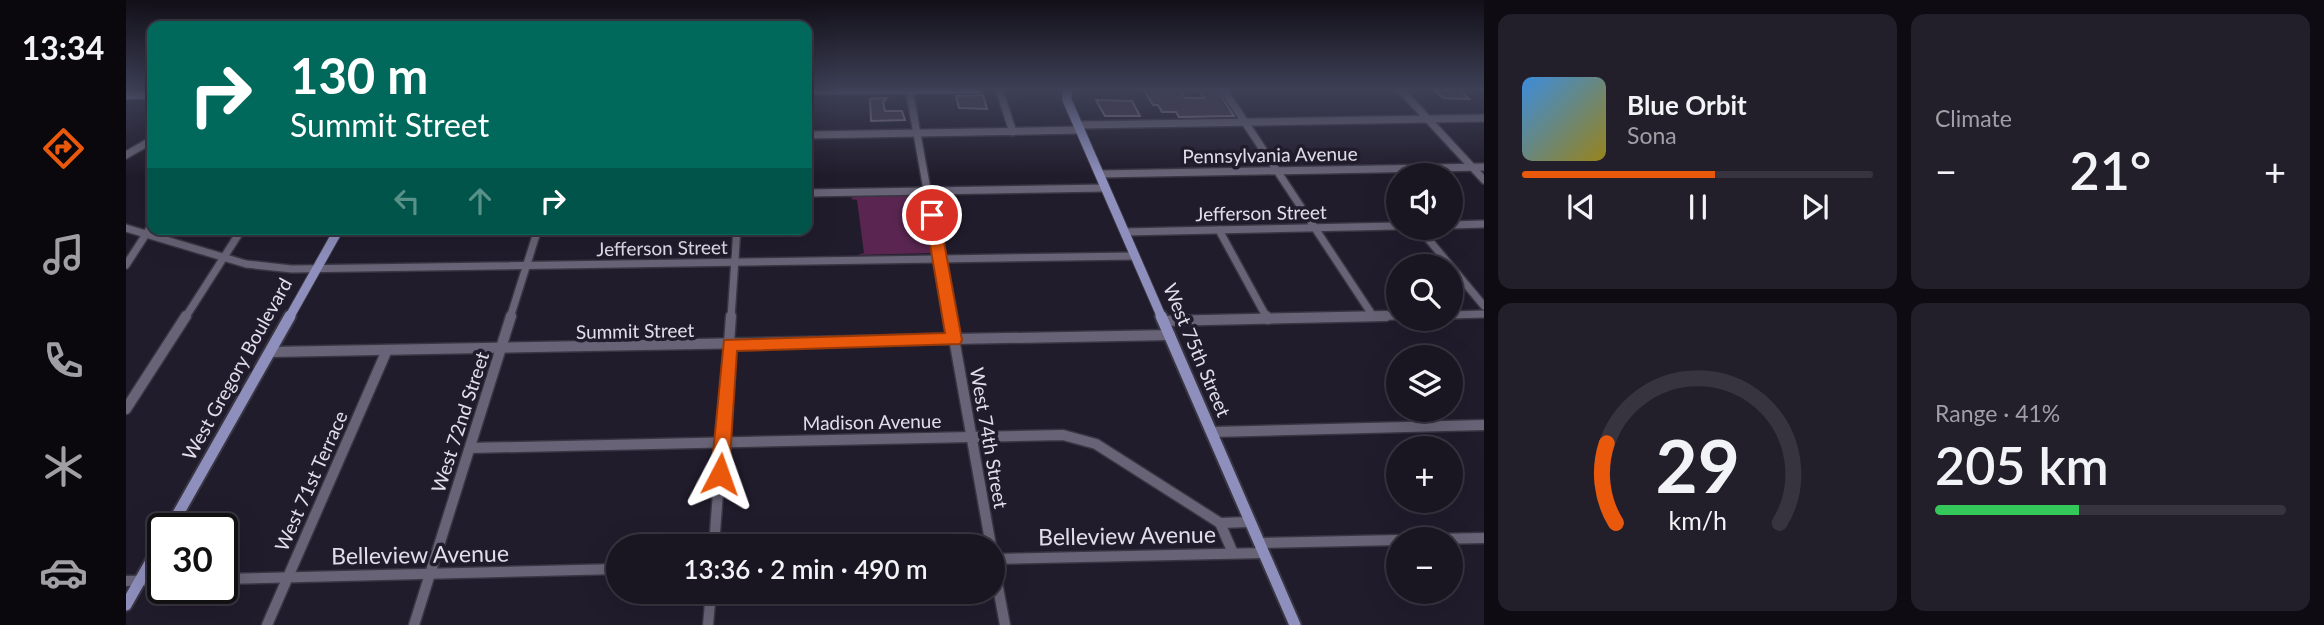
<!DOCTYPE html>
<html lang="en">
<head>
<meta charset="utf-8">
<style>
	body { margin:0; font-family:Lato,sans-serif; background:#221e2a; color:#f1f3f6; height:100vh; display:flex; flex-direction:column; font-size:26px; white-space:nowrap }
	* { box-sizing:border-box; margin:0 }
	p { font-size:23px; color:#9f9fa5 }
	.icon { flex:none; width:38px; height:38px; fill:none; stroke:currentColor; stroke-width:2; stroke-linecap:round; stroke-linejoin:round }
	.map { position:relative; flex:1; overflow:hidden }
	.panel { display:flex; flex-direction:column; gap:14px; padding:14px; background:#0e0c12; width:840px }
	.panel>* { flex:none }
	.hud { position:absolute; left:21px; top:21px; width:665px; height:214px; border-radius:14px; box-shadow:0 7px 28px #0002,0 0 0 2px #37343f; background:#00695c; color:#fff; overflow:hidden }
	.controls { position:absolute; left:1260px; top:163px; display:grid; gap:14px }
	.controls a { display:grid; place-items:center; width:77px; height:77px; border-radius:50%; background:#191521; box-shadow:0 7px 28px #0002,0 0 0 2px #37343f; font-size:35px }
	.speed { position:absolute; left:21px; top:513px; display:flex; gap:14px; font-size:35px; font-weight:700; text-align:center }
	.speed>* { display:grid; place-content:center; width:91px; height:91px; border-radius:50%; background:#191521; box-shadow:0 7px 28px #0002,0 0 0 2px #37343f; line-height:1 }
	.speed .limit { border:4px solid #111; border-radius:10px; background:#fff; color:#111 }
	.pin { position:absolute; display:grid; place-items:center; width:60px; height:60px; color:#fff; margin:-30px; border:4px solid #fff; border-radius:50%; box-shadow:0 2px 7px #0007 }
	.me { position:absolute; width:77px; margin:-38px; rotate:4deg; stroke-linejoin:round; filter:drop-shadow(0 0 5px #0008) }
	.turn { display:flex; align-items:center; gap:24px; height:147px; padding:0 28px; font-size:32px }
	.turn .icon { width:91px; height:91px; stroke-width:2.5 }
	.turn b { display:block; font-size:49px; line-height:60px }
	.lanes { display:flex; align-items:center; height:66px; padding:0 28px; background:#0003; justify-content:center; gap:35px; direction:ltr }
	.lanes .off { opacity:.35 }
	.big { font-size:52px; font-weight:600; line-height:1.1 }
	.panel .tile { flex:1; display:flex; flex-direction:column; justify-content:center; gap:10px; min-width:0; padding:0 24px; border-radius:14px; background:#221e2a }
	.panel .dial { align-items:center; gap:0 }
	.dial svg { height:182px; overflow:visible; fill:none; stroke:#37343f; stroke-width:7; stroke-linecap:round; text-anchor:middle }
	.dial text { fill:#f1f3f6; stroke:none }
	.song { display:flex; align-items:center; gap:21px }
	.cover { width:84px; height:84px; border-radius:10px; background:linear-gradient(135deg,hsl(210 70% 55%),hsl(50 70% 35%)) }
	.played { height:7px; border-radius:4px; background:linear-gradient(90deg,#ea580c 55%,#37343f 55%) }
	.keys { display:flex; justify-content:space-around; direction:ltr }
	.heat { display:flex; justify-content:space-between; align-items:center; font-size:38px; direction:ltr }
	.charge { height:10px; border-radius:5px; background:linear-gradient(90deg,#34c759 41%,#37343f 0) }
	.panel .tiles { flex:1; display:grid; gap:14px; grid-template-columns:repeat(2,1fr) }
	.trip { position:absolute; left:480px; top:534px; width:399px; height:70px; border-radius:35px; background:#191521; box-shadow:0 7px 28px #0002,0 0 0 2px #37343f; font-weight:600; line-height:70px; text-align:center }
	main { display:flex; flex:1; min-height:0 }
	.menu { display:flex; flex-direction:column; width:126px; justify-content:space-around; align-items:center; background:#0a080d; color:#9f9fa5 }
	.menu .icon { width:49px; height:49px }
	.menu .selected { color:#ea580c }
	.menu b { font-size:32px; color:#f1f3f6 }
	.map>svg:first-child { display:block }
</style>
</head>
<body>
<main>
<nav class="menu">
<b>13:34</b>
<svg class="icon selected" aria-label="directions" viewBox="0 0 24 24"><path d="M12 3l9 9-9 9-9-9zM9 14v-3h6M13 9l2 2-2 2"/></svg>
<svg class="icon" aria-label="music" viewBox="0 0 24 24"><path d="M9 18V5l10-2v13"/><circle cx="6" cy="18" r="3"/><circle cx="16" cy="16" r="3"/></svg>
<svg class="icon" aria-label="phone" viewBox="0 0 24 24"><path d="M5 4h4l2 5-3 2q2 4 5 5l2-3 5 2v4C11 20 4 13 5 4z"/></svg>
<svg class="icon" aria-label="climate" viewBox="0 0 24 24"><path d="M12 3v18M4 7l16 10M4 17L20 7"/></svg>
<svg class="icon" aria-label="car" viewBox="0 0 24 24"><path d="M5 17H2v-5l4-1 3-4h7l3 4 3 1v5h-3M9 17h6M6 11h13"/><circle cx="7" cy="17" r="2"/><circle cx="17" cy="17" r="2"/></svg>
</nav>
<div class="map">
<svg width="1358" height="625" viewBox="0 0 1358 625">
	<rect width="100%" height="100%" fill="#211c2c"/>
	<path fill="#5a2651" d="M 795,194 L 806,253 L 731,255 L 738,253 L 731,200 L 725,199 L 727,196 Z"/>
	<g fill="#443949" stroke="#847789" stroke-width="2">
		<path d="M 1017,89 L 1053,89 L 1059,98 L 1078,98 L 1072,89 L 1091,89 L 1108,116 L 1053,117 L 1050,112 L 1036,112 L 1032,105 L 1027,105 Z"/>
		<path d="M 1308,89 L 1333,89 L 1343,99 L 1317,98 Z"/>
		<path d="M 857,95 L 861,109 L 833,108 L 830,96 Z"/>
		<path d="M 761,98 L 757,102 L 759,111 L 776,111 L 779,120 L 745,121 L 744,99 Z"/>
		<path d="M 970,100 L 1006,101 L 1014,116 L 979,116 Z"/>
	</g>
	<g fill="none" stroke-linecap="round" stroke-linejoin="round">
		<g stroke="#393643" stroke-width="10">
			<g id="minor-far1">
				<path d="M 783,89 L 824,318"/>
				<path d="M 873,89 L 887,132"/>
				<path d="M 1097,89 L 1247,316"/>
				<path d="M 1274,89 L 1358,180"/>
				<path d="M 953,125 L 1358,118"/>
				<path d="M 681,135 L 955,130"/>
				<path d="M 0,155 L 26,140"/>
				<path d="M 974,174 L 1358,167"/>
				<path d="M 681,193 L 979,188"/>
				<path d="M 1325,225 L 1358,224"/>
				<path d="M 0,228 L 120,264 L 166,269 L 1009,256"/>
				<path d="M 1293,228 L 1358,306"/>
				<path d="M 1093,230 L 1141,318"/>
				<path d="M 999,232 L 1272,226"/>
				<path d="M 0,265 L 26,225"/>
				<path d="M 1325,315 L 1358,314"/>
				<path d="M 59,318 L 116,229"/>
				<path d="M 384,318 L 412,229"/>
				<path d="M 605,318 L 611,229"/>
				<path d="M 1178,318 L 1272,316"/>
			</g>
		</g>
		<g stroke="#393643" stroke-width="13">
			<g id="minor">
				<path d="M 824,316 L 865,546"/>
				<path d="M 1140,316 L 1142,319"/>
				<path d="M 1037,321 L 1260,316"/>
				<path d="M 144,352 L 1044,335"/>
				<path d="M 0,409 L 60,316"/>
				<path d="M 1086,432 L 1358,425"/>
				<path d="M 344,448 L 937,435 L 970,444 L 1094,523 L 1124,522"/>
				<path d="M 1094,523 L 1107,553"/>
				<path d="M 1308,539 L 1358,538"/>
				<path d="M 1134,543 L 1272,540"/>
				<path d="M 588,546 L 605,316"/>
				<path d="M 866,555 L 879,625"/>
				<path d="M 866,559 L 1138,553"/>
				<path d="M 96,579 L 492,569"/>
				<path d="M 0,581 L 37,580"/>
				<path d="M 141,625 L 261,350"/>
				<path d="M 288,625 L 385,316"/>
				<path d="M 582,625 L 585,592"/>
			</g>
		</g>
		<g stroke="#393643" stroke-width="11">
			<g id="major-far1">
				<path d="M 941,89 L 941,100 L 1036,318"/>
				<path d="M 681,90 L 853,89"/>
				<path d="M 0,95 L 26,94"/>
				<path d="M 163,318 L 213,229"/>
			</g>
		</g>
		<g stroke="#393643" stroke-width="15">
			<g id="major">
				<path d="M 1035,316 L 1169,625"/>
				<path d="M 44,528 L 164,316"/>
				<path d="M 0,605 L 37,540"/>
			</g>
		</g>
		<use href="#minor-far1" stroke="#686376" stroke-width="7"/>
		<use href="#minor" stroke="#686376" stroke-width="10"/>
		<use href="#major-far1" stroke="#8e8fbd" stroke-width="9"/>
		<use href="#major" stroke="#8e8fbd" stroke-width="11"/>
	</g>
	<linearGradient id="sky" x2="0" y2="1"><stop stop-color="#120f18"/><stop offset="0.51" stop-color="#3d4056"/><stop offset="1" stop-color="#3d4056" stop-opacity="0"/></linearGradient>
	<rect width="1358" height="176" fill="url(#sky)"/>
	<path fill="#ea580c" stroke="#983908" stroke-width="2" d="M 806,210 L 813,215 L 836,340 L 834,344 L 611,351 L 603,474 L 601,480 L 594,483 L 587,480 L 585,474 L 598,340 L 819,333 L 799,215 Z"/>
	<g text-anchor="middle" stroke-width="7" stroke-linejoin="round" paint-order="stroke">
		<g font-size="19" fill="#e1dee9" stroke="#211c2c">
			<text transform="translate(1144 155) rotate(-1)" y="7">Pennsylvania Avenue</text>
			<text transform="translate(1135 213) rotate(-1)" y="7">Jefferson Street</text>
			<text transform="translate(536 248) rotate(-1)" y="7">Jefferson Street</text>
			<text transform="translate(509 331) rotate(-1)" y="7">Summit Street</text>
			<text transform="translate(1071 350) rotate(67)" y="7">West 75th Street</text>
			<text transform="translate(111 369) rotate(-61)" y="7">West Gregory Boulevard</text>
			<text transform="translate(334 422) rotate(-72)" y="7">West 72nd Street</text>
			<text transform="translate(746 422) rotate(-1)" y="7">Madison Avenue</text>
			<text transform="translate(863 438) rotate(80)" y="7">West 74th Street</text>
			<text transform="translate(185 481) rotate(-66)" y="7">West 71st Terrace</text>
		</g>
		<g font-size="23" fill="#e1dee9" stroke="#211c2c">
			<text transform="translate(1001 536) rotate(-1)" y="8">Belleview Avenue</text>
			<text transform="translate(294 555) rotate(-1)" y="8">Belleview Avenue</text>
		</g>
	</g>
</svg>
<div class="controls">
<a><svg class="icon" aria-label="sound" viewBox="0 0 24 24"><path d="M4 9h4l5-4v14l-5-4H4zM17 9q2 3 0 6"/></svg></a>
<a><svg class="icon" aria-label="search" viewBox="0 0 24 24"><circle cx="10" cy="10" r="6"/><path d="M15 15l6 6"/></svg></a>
<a><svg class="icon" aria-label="layers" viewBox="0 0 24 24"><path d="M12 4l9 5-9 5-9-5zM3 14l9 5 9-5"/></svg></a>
<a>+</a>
<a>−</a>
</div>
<div class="speed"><div class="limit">30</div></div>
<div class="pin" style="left:806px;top:215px;background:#d93025"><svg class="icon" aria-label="arrive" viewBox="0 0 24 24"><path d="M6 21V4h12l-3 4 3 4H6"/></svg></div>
<svg class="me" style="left:594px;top:474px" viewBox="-20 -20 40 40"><path d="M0-17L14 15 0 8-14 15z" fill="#ea580c" stroke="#fff" stroke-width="4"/></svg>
<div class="trip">13:36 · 2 min · 490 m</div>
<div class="hud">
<div class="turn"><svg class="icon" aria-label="right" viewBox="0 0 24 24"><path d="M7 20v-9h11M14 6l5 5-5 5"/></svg><div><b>130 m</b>Summit Street</div></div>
<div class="lanes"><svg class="icon off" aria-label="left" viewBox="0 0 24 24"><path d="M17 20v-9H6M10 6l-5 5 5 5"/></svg><svg class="icon off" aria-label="ahead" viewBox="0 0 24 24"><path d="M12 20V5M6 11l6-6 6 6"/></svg><svg class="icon" aria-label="right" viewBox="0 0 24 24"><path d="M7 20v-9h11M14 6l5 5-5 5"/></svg></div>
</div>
</div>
<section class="panel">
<div class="tiles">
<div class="tile">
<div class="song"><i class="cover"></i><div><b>Blue Orbit</b><p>Sona</p></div></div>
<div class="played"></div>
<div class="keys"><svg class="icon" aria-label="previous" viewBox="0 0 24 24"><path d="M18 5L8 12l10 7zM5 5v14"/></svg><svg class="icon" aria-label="pause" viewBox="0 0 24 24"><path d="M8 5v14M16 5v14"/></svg><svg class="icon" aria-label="next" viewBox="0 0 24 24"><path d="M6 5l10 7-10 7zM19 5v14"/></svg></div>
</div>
<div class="tile"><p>Climate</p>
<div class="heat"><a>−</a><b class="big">21°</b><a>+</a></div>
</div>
<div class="tile dial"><svg viewBox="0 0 100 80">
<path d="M14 69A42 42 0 1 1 86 69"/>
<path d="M14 69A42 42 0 0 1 10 34" stroke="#ea580c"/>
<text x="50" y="56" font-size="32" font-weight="700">29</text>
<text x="50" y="72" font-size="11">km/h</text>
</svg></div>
<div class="tile"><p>Range · 41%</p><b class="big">205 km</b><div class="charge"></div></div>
</div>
</section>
</main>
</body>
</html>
